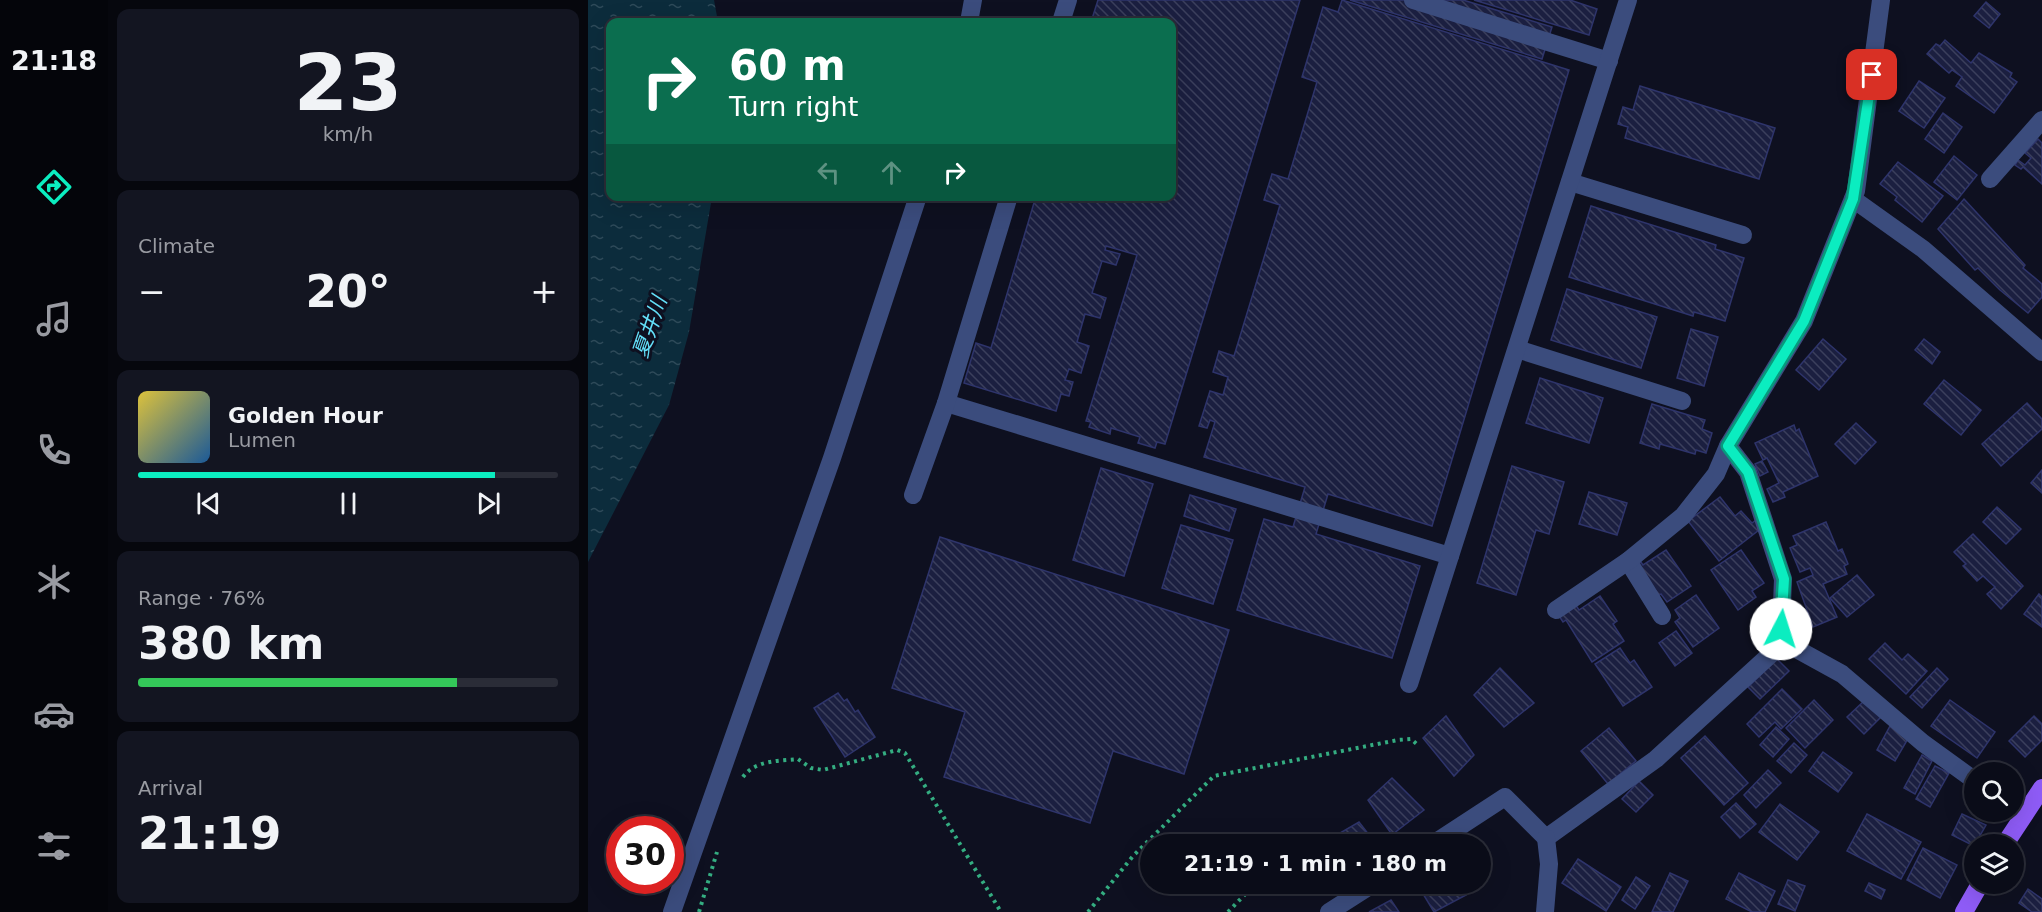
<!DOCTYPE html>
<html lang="en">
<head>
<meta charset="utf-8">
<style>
	body { margin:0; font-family:"DejaVu Sans","Noto Sans JP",sans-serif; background:#131521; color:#f1f3f6; height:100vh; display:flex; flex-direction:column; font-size:22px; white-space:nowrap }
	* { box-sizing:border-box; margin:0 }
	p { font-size:20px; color:#999ba2 }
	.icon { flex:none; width:33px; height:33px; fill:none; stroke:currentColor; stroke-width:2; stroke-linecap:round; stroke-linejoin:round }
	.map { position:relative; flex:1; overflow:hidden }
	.details { display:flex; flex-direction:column; gap:9px; padding:9px; background:#06070d; width:480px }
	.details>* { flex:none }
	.top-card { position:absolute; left:18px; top:18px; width:570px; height:183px; border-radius:12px; box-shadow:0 6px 24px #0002,0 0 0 2px #2a2c37; background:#0b6e4f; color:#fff; overflow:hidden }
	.fabs { position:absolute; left:1376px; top:762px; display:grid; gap:12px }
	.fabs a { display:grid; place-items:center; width:60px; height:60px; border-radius:50%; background:#0a0c18; box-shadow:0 6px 24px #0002,0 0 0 2px #2a2c37; font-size:30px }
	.speed { position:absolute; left:18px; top:816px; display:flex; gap:12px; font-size:30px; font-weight:700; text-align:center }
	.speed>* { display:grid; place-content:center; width:78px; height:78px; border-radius:50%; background:#0a0c18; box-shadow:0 6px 24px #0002,0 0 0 2px #2a2c37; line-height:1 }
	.speed .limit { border:9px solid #d22; background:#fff; color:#111 }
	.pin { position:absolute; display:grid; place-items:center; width:51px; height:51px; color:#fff; margin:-26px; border-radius:12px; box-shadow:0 3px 9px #0006 }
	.me { position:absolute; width:66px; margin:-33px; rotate:5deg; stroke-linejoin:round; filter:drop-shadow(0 0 4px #0008) }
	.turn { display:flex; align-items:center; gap:21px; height:126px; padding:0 24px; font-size:27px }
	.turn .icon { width:78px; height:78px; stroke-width:2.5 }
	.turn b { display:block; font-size:42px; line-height:51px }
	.lanes { display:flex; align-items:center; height:57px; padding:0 24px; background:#0003; justify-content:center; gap:30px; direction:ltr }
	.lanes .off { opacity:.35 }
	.big { font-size:45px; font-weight:700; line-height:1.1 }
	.details .card { flex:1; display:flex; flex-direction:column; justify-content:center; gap:9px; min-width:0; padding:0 21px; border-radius:12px; background:#131521 }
	.details .dial { align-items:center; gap:0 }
	.dial b { font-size:78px; line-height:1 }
	.song { display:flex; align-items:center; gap:18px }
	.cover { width:72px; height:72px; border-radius:9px; background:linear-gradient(135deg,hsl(50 70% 55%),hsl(210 70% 35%)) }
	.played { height:6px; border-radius:3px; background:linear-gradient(90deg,#0bedc0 85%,#2a2c37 85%) }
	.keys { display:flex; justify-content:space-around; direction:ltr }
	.heat { display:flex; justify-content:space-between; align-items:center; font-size:33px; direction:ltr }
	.charge { height:9px; border-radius:4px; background:linear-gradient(90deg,#34c759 76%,#2a2c37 0) }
	.trip { position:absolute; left:552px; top:834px; width:351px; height:60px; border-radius:30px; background:#0a0c18; box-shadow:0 6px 24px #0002,0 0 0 2px #2a2c37; font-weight:700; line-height:60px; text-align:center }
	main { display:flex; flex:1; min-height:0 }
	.menu { display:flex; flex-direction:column; width:108px; justify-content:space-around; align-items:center; background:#04050a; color:#999ba2 }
	.menu .icon { width:42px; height:42px }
	.menu .active { color:#0bedc0 }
	.menu b { font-size:27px; color:#f1f3f6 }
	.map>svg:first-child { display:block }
</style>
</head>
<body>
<main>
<nav class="menu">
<b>21:18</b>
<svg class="icon active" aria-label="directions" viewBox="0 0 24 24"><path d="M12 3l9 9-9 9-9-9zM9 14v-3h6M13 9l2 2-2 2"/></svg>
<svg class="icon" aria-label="music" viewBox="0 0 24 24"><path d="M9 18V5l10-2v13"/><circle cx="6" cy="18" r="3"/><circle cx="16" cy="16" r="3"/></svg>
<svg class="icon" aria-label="phone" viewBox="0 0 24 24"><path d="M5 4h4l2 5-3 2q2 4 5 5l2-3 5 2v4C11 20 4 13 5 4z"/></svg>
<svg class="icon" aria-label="climate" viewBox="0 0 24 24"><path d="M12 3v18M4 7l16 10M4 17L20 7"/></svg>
<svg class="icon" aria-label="car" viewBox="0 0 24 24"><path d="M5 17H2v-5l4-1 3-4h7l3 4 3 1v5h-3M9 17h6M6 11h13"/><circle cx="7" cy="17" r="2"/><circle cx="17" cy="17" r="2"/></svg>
<svg class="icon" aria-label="filters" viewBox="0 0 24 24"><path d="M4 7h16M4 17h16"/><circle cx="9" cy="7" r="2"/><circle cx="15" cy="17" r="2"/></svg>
</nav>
<section class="details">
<div class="card dial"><b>23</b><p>km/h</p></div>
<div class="card"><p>Climate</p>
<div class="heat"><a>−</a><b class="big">20°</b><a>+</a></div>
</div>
<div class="card">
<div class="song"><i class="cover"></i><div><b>Golden Hour</b><p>Lumen</p></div></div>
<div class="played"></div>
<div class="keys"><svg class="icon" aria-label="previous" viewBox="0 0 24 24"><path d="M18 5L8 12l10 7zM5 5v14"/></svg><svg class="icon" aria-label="pause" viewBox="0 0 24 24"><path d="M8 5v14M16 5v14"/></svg><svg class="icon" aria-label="next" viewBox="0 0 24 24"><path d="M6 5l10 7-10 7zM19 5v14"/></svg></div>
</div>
<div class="card"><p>Range · 76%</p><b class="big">380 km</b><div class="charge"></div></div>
<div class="card"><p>Arrival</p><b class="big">21:19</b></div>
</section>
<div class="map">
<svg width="1454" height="912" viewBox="0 0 1454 912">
	<defs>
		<pattern id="water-ripples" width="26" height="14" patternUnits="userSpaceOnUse" patternTransform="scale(1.5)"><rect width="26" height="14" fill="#0c2c3c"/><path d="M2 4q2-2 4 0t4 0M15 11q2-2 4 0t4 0" fill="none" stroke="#2e4a59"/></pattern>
		<pattern id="building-back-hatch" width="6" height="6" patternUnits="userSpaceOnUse" patternTransform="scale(1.5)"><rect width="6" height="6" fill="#1b1f40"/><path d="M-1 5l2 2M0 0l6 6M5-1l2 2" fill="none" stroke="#3b3f5c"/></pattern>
	</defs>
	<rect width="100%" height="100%" fill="#0e1020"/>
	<path fill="url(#water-ripples)" d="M 0,0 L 126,0 L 130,22 L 22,22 L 22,196 L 124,197 L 101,332 L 81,405 L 0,562 Z"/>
	<g fill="url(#building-back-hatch)" stroke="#2e346b" stroke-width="1.5">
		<path d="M 510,0 L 712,0 L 577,444 L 569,442 L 567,448 L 550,443 L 552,437 L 523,428 L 522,434 L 501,427 L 503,422 L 498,421 L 549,255 L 518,246 L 517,250 L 532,254 L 528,265 L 514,261 L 504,293 L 518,298 L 512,318 L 497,314 L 489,342 L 501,346 L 493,373 L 481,369 L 477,380 L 485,382 L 481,396 L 473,394 L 468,411 L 376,383 L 388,343 L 403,348 L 448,196 L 584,196 L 584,22 L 503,22 Z"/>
		<path d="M 754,0 L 981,70 L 844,526 L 740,494 L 728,534 L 832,566 L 804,658 L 649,610 L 676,519 L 705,527 L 717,487 L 616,457 L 627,422 L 622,420 L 619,428 L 611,426 L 622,391 L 635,395 L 640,377 L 625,372 L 631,351 L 646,356 L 692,205 L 676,200 L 684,174 L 700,179 L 729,82 L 714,77 L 735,7 L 750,12 Z"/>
		<path d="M 762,0 L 875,0 L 964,27 L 954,59 Z"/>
		<path d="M 886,0 L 982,0 L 1009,9 L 1001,35 Z"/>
		<path d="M 1398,2 L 1412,14 L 1401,28 L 1386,16 Z"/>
		<path d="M 1357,40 L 1383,63 L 1391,53 L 1424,73 L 1422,77 L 1429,82 L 1406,113 L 1368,86 L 1374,77 L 1364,70 L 1361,73 L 1339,54 L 1348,44 L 1352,46 Z"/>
		<path d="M 1331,81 L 1357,98 L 1336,128 L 1311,111 Z"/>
		<path d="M 1052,86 L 1187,128 L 1171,179 L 1037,138 L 1040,127 L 1030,124 L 1035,107 L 1045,110 Z"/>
		<path d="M 1355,113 L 1374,127 L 1356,153 L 1337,139 Z"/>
		<path d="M 1450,139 L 1454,143 L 1454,184 L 1435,167 L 1433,169 L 1427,165 L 1430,160 L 1437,165 L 1443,158 L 1437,153 Z"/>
		<path d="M 1366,156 L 1389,175 L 1369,200 L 1346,182 Z"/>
		<path d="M 1310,162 L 1355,196 L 1334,222 L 1307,200 L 1309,197 L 1292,184 Z"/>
		<path d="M 1376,199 L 1437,265 L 1435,268 L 1454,284 L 1454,297 L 1440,313 L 1412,290 L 1390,268 L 1387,270 L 1350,229 Z"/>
		<path d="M 1003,206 L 1128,245 L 1127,249 L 1156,258 L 1137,321 L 1106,312 L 1105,316 L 981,277 Z"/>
		<path d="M 979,289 L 1069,317 L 1053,368 L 963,340 Z"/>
		<path d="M 1103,329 L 1130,337 L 1116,386 L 1089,378 Z"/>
		<path d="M 1235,339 L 1258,359 L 1231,390 L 1208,370 Z"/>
		<path d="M 1336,339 L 1352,352 L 1344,364 L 1327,350 Z"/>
		<path d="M 952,378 L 1015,398 L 1001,443 L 938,423 Z"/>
		<path d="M 1356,380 L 1393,410 L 1373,435 L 1336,404 Z"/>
		<path d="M 1439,403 L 1454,419 L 1454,429 L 1413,466 L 1394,444 Z"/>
		<path d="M 1064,404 L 1117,420 L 1114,429 L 1124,433 L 1118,453 L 1108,450 L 1107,454 L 1072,444 L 1071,449 L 1052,443 Z"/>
		<path d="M 1268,423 L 1288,442 L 1267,464 L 1247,444 Z"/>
		<path d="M 1206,425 L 1208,431 L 1211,429 L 1230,476 L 1195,492 L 1197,497 L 1185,502 L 1179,489 L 1191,483 L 1179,458 L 1175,460 L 1167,443 Z"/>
		<path d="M 1174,461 L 1180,472 L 1172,476 L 1167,464 Z"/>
		<path d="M 924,466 L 976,482 L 961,534 L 948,530 L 928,595 L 889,583 Z"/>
		<path d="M 513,468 L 565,484 L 536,576 L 485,560 Z"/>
		<path d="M 1454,470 L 1454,493 L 1443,483 Z"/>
		<path d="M 1001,492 L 1039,503 L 1029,535 L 991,524 Z"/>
		<path d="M 602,495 L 648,509 L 641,531 L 596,516 Z"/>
		<path d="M 1132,497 L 1147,516 L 1153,511 L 1164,523 L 1168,520 L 1171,530 L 1131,561 L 1100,521 Z"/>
		<path d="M 1409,507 L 1433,529 L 1418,544 L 1395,522 Z"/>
		<path d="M 1238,522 L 1250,551 L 1254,549 L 1260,564 L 1256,566 L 1259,574 L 1235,584 L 1249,617 L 1225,627 L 1209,582 L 1225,575 L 1222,568 L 1212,572 L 1202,548 L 1209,545 L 1205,536 Z"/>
		<path d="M 593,525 L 645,540 L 625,604 L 574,588 Z"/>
		<path d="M 1385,534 L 1435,586 L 1413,609 L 1399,594 L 1407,587 L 1395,576 L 1389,581 L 1375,566 L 1378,564 L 1366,552 Z"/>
		<path d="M 352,537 L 641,630 L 596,774 L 525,751 L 502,823 L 356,777 L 377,712 L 304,688 Z"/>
		<path d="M 1078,550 L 1103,586 L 1079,602 L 1073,594 L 1070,596 L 1049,565 L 1053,562 L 1055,565 Z"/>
		<path d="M 1153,550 L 1176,583 L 1164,591 L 1168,597 L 1150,610 L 1123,570 Z"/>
		<path d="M 1269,575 L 1286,595 L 1259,617 L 1242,598 Z"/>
		<path d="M 1451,594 L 1454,597 L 1454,627 L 1436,614 Z"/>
		<path d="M 1108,595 L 1131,628 L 1105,647 L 1087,622 L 1092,618 L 1087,610 Z"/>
		<path d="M 1012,596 L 1029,621 L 1025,624 L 1036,641 L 1004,662 L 978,620 L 975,622 L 971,616 L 987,604 L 991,610 Z"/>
		<path d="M 1088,631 L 1104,653 L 1087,666 L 1071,643 Z"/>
		<path d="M 1297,643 L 1314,660 L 1320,654 L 1339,671 L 1318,694 L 1281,659 Z"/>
		<path d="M 1032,648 L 1042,663 L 1046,660 L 1064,687 L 1035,706 L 1007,664 Z"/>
		<path d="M 1189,659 L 1201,671 L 1172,699 L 1160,687 Z"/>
		<path d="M 912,668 L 946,703 L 916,727 L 886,695 Z"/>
		<path d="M 1349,668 L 1360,679 L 1334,708 L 1322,697 Z"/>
		<path d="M 1194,689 L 1214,709 L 1193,729 L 1187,722 L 1171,737 L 1159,724 Z"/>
		<path d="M 250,693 L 256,701 L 259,699 L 267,712 L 270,710 L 287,737 L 257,757 L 226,708 Z"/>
		<path d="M 1226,700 L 1245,720 L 1217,748 L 1198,728 Z"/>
		<path d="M 1277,700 L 1293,717 L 1276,734 L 1259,717 Z"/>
		<path d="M 1362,700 L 1407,732 L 1389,758 L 1343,726 Z"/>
		<path d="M 858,716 L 886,755 L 866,776 L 835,738 Z"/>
		<path d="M 1446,716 L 1454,724 L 1454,740 L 1437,757 L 1421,741 Z"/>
		<path d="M 1302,726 L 1321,737 L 1307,761 L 1289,750 Z"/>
		<path d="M 1188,727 L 1201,739 L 1185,757 L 1172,745 Z"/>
		<path d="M 1021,728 L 1048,761 L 1020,784 L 993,751 Z"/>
		<path d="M 1117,736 L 1160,783 L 1136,805 L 1093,758 Z"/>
		<path d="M 1206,743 L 1219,755 L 1203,773 L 1189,761 Z"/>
		<path d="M 1235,752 L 1264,773 L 1250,792 L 1221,771 Z"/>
		<path d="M 1334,755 L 1344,761 L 1327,794 L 1316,788 Z"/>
		<path d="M 1347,766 L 1361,773 L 1342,807 L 1328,799 Z"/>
		<path d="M 1180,770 L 1193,783 L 1168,808 L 1156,795 Z"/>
		<path d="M 804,778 L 836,810 L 805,834 L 807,839 L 780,800 Z"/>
		<path d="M 1051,781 L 1065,795 L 1048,812 L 1034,799 Z"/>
		<path d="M 1148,803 L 1168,824 L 1152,838 L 1133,817 Z"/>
		<path d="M 1192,804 L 1231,832 L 1209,860 L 1171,832 Z"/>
		<path d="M 1279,814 L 1333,842 L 1313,879 L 1259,851 Z"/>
		<path d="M 1374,814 L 1398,825 L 1386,846 L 1364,835 Z"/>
		<path d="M 771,822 L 788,844 L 758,844 L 752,833 Z"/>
		<path d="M 1335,848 L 1369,865 L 1352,898 L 1319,880 Z"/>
		<path d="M 990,859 L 1033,887 L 1018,911 L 974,883 Z"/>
		<path d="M 1082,873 L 1100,881 L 1085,912 L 1064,912 Z"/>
		<path d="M 1151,873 L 1187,891 L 1177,912 L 1164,912 L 1138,899 Z"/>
		<path d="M 1048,877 L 1062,886 L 1047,909 L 1034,900 Z"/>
		<path d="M 1200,880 L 1217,886 L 1207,911 L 1190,904 Z"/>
		<path d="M 1281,883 L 1297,890 L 1293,899 L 1277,891 Z"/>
		<path d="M 829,884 L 868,884 L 878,895 L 846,912 Z"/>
		<path d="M 1440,889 L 1454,899 L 1454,912 L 1444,912 L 1431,903 Z"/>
		<path d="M 803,900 L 811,912 L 781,912 Z"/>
	</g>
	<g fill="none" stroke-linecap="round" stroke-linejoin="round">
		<g stroke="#34ad81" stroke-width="4" stroke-dasharray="3 4.5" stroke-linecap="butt">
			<path d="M 155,777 C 167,760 191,761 210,759 L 223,768 L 235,770 L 309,750 L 317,753 L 413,912"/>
			<path d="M 695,836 L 696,844"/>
			<path d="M 111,912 L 129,852"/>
			<path d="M 500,912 L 545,856 L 626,776 L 810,740 L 823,739 L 830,745"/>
			<path d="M 640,912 L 667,884"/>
		</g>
		<g stroke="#3b4c7d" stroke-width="18">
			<path d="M 825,0 L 1021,61"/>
			<path d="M 381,22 L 385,0"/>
			<path d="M 473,22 L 480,0"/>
			<path d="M 1402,179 L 1454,120"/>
			<path d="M 982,182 L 1155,235"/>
			<path d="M 1265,199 L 1335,249 L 1454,352"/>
			<path d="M 929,349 L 1094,401"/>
			<path d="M 358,403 L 862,556"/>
			<path d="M 1140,446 L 1160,472 L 1195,579 L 1193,629 L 1197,638 L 1205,647 L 1254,674 L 1335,743 L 1386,780"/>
			<path d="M 325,495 L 358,403 L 421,196"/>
			<path d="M 1040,561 L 1074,616"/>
			<path d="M 968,610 L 1040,561 L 1095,516 L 1128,474 L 1140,446 L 1216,321 L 1268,191 L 1293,0"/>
			<path d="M 821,684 L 1040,0"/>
			<path d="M 845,844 L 917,797 L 958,838 L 1068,759 L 1184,653 L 1197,638"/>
			<path d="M 84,912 L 244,458 L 330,196"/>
			<path d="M 741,912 L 785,884"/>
			<path d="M 957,912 L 961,864 L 958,838"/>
		</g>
		<g stroke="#8f5cf7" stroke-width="18">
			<path d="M 1417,844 L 1454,788"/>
			<path d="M 1376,912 L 1392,884"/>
		</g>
	</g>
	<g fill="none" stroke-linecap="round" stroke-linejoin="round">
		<g stroke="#079a7d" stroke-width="15">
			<path id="route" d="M 1193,629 L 1196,579 L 1160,472 L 1140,446 L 1216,321 L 1265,199 L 1284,75"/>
		</g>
		<use href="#route" stroke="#0bedc0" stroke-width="10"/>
	</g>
	<g text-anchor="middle" stroke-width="6" stroke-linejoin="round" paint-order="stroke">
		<g font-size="21" font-style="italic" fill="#63dff8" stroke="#0e1020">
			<text transform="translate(62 327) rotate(-71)" y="7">夏井川</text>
		</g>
	</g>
</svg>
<div class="fabs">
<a><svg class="icon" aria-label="search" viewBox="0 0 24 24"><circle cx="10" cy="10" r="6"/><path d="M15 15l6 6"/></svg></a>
<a><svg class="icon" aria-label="layers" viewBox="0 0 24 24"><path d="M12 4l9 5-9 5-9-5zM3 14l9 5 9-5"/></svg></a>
</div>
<div class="speed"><div class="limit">30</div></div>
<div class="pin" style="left:1284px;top:75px;background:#d93025"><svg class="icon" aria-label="arrive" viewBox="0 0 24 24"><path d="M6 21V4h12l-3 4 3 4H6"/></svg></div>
<svg class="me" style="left:1193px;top:629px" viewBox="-20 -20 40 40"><circle r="19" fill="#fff"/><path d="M0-13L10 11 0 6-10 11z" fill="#0bedc0"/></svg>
<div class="trip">21:19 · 1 min · 180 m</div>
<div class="top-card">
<div class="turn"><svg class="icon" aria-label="right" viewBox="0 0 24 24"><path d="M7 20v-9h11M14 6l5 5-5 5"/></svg><div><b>60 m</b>Turn right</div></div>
<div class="lanes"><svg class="icon off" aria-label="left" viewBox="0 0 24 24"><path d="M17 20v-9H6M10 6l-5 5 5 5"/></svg><svg class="icon off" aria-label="ahead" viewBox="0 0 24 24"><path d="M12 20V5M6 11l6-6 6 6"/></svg><svg class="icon" aria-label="right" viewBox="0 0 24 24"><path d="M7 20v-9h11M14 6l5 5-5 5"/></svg></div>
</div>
</div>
</main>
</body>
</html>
